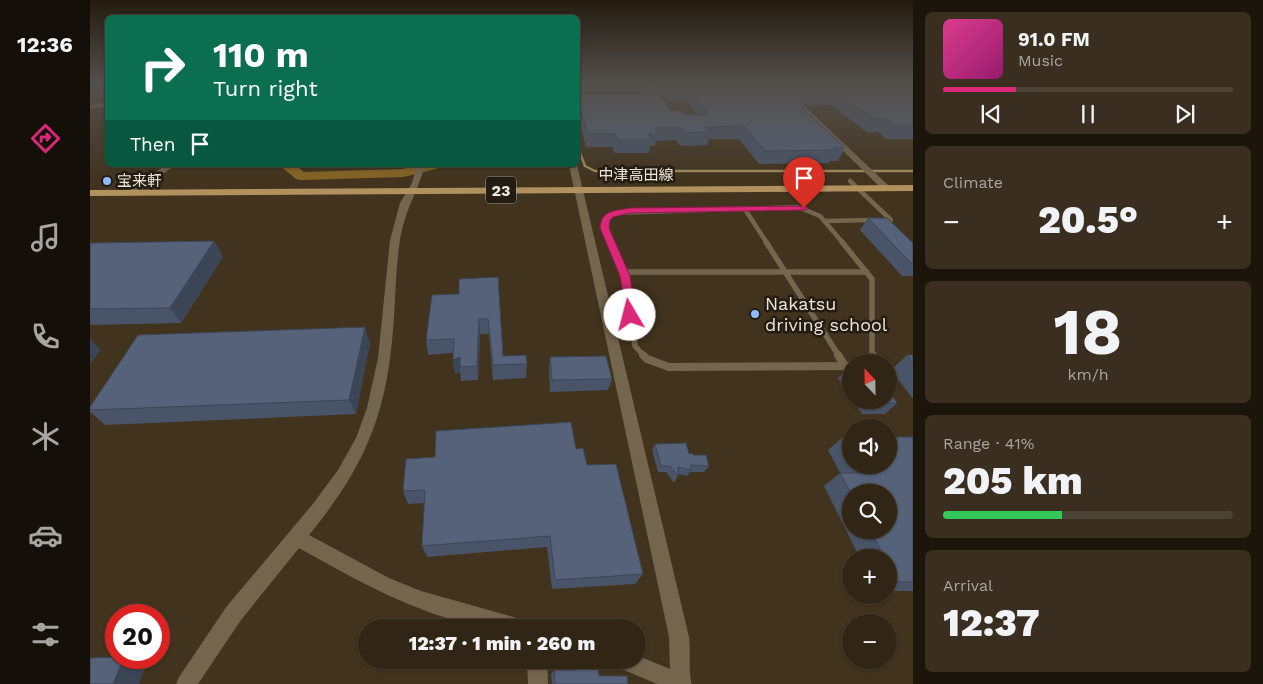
<!DOCTYPE html>
<html lang="en">
<head>
<meta charset="utf-8">
<style>
	body { margin:0; font-family:"Work Sans","Noto Sans JP",sans-serif; background:#392e1f; color:#f1f3f6; height:100vh; display:flex; flex-direction:column; font-size:19px; white-space:nowrap }
	* { box-sizing:border-box; margin:0 }
	p { font-size:16px; color:#a8a5a1 }
	.icon { flex:none; width:28px; height:28px; fill:none; stroke:currentColor; stroke-width:2; stroke-linecap:round; stroke-linejoin:round }
	.map { position:relative; flex:1; overflow:hidden }
	.panel { display:flex; flex-direction:column; gap:12px; padding:12px; background:#1b150c; width:350px }
	.panel>* { flex:none }
	.top-card { position:absolute; left:15px; top:15px; width:475px; height:152px; border-radius:8px; box-shadow:0 1px 4px #0004,0 0 0 1px #4c4335; background:#0b6e4f; color:#fff; overflow:hidden }
	.needle { width:32px; rotate:338deg }
	.fabs { position:absolute; left:752px; top:354px; display:grid; gap:10px }
	.fabs a { display:grid; place-items:center; width:55px; height:55px; border-radius:50%; background:#312616; box-shadow:0 1px 4px #0004,0 0 0 1px #4c4335; font-size:25px }
	.speed { position:absolute; left:15px; top:604px; display:flex; gap:10px; font-size:25px; font-weight:700; text-align:center }
	.speed>* { display:grid; place-content:center; width:65px; height:65px; border-radius:50%; background:#312616; box-shadow:0 1px 4px #0004,0 0 0 1px #4c4335; line-height:1 }
	.speed .limit { border:8px solid #d22; background:#fff; color:#111 }
	.pin { position:absolute; display:grid; place-items:center; width:42px; height:42px; color:#fff; margin:-51px -21px; border-radius:50% 50% 50% 0; rotate:-45deg; box-shadow:0 0 5px #0007 }
	.pin .icon { rotate:45deg }
	.me { position:absolute; width:55px; margin:-28px; rotate:352deg; stroke-linejoin:round; filter:drop-shadow(0 0 4px #0008) }
	.turn { display:flex; align-items:center; gap:18px; height:105px; padding:0 25px; font-size:22px }
	.turn .icon { width:65px; height:65px; stroke-width:2.5 }
	.turn b { display:block; font-size:35px; line-height:42px }
	.then { display:flex; align-items:center; height:48px; padding:0 25px; background:#0003; gap:10px; font-size:19px }
	.big { font-size:38px; font-weight:800; line-height:1.1 }
	.panel .card { flex:1; display:flex; flex-direction:column; justify-content:center; gap:8px; min-width:0; padding:0 18px; border-radius:8px; background:#392e1f }
	.panel .dial { align-items:center; gap:0 }
	.dial b { font-size:65px; line-height:1 }
	.song { display:flex; align-items:center; gap:15px }
	.cover { width:60px; height:60px; border-radius:8px; background:linear-gradient(135deg,hsl(330 70% 55%),hsl(320 70% 35%)) }
	.played { height:5px; border-radius:2px; background:linear-gradient(90deg,#db2777 25%,#4c4335 25%) }
	.keys { display:flex; justify-content:space-around; direction:ltr }
	.heat { display:flex; justify-content:space-between; align-items:center; font-size:28px; direction:ltr }
	.charge { height:8px; border-radius:4px; background:linear-gradient(90deg,#34c759 41%,#4c4335 0) }
	.trip { position:absolute; left:268px; top:619px; width:288px; height:50px; border-radius:25px; background:#312616; box-shadow:0 1px 4px #0004,0 0 0 1px #4c4335; font-weight:800; line-height:50px; text-align:center }
	main { display:flex; flex:1; min-height:0 }
	.dock { display:flex; flex-direction:column; width:90px; justify-content:space-around; align-items:center; background:#140f09; color:#a8a5a1 }
	.dock .icon { width:35px; height:35px }
	.dock .selected { color:#db2777 }
	.dock b { font-size:22px; color:#f1f3f6 }
	.map>svg:first-child { display:block }
</style>
</head>
<body>
<main>
<nav class="dock">
<b>12:36</b>
<svg class="icon selected" aria-label="directions" viewBox="0 0 24 24"><path d="M12 3l9 9-9 9-9-9zM9 14v-3h6M13 9l2 2-2 2"/></svg>
<svg class="icon" aria-label="music" viewBox="0 0 24 24"><path d="M9 18V5l10-2v13"/><circle cx="6" cy="18" r="3"/><circle cx="16" cy="16" r="3"/></svg>
<svg class="icon" aria-label="phone" viewBox="0 0 24 24"><path d="M5 4h4l2 5-3 2q2 4 5 5l2-3 5 2v4C11 20 4 13 5 4z"/></svg>
<svg class="icon" aria-label="climate" viewBox="0 0 24 24"><path d="M12 3v18M4 7l16 10M4 17L20 7"/></svg>
<svg class="icon" aria-label="car" viewBox="0 0 24 24"><path d="M5 17H2v-5l4-1 3-4h7l3 4 3 1v5h-3M9 17h6M6 11h13"/><circle cx="7" cy="17" r="2"/><circle cx="17" cy="17" r="2"/></svg>
<svg class="icon" aria-label="filters" viewBox="0 0 24 24"><path d="M4 7h16M4 17h16"/><circle cx="9" cy="7" r="2"/><circle cx="15" cy="17" r="2"/></svg>
</nav>
<div class="map">
<svg width="823" height="684" viewBox="0 0 823 684">
	<rect width="100%" height="100%" fill="#41331d"/>
	<g fill="none" stroke-linecap="round" stroke-linejoin="round">
		<path stroke="#a48a59" stroke-width="2" d="M 488,149 L 490,155"/>
		<path stroke="#a48a59" stroke-width="2.5" d="M 490,153 L 495,166 L 505,171 L 823,171"/>
		<path fill="#856323" fill-rule="evenodd" d="M 189,165 L 205,165 L 214,172 L 313,169 L 328,165 L 351,165 L 349,168 L 313,177 L 211,180 L 206,179 Z"/>
		<g stroke="#74654d" stroke-width="4.5">
			<path d="M 760,181 L 801,220 L 793,220"/>
			<path d="M 654,208 L 677,243"/>
			<path d="M 734,221 L 783,220"/>
			<path d="M 521,243 L 516,232 L 515,219 L 524,213 L 708,207 L 730,216 L 753,243"/>
		</g>
		<g stroke="#74654d" stroke-width="5.5">
			<path d="M 520,242 L 535,276 L 545,346 L 554,356"/>
			<path d="M 676,242 L 749,356"/>
			<path d="M 752,242 L 782,279 L 782,356"/>
			<path d="M 533,272 L 777,272"/>
		</g>
		<g stroke="#74654d" stroke-width="8">
			<path d="M 553,355 L 557,359 L 579,367 L 761,366"/>
			<path d="M 748,355 L 755,366"/>
			<path d="M 780,362 L 783,355"/>
		</g>
		<g fill="#74654d" fill-rule="evenodd">
			<path d="M 686,85 L 692,85 L 799,186 L 799,190 L 793,190 Z"/>
			<path d="M 76,165 L 85,165 L 45,194 L 39,194 L 39,190 Z"/>
			<path d="M 327,165 L 335,165 C 328,191 314,212 310,240 C 304,279 306,319 300,358 C 291,430 265,479 219,535 L 299,578 L 331,591 L 427,618 L 434,621 L 437,628 C 422,628 405,630 391,627 C 324,613 268,581 209,548 L 151,620 L 108,684 L 86,684 L 89,677 L 137,606 L 222,505 L 248,470 L 266,438 L 277,408 L 288,358 L 300,240 L 310,203 L 322,183 Z"/>
			<path d="M 479,165 L 487,165 L 599,637 C 601,651 598,673 602,684 L 567,684 L 527,667 L 524,660 L 546,660 L 546,655 L 580,669 L 579,637 Z"/>
			<path d="M 437,660 L 457,660 L 458,684 L 438,684 Z"/>
		</g>
		<path fill="#74654d" fill-rule="evenodd" d="M 18,102 L 18,106 L 0,109 L 0,105 Z"/>
		<path fill="#b1925f" fill-rule="evenodd" d="M 823,185 L 823,191 L 0,196 L 0,190 Z"/>
	</g>
	<g fill="#495468" fill-rule="evenodd">
		<path d="M 567,85 L 821,85 L 823,86 L 823,139 L 796,139 L 788,132 L 777,132 L 741,105 L 717,106 L 715,104 L 713,109 L 755,147 L 748,161 L 740,161 L 739,163 L 669,164 L 649,139 L 619,139 L 617,145 L 590,146 L 586,140 L 566,141 L 565,146 L 560,146 L 559,153 L 525,153 L 522,147 L 496,147 L 489,120 L 488,120 L 488,94 L 550,94 L 551,88 L 581,111 L 595,115 L 606,115 L 597,100 L 579,101 L 567,87 Z"/>
		<path d="M 778,218 L 823,243 L 823,276 L 812,276 L 770,230 Z"/>
		<path d="M 124,241 L 133,257 L 91,323 L 0,325 L 0,243 Z"/>
		<path d="M 408,277 L 413,356 L 437,364 L 436,378 L 403,380 L 399,334 L 390,334 L 388,380 L 371,381 L 370,372 L 365,374 L 363,360 L 363,353 L 338,355 L 336,340 Z"/>
		<path d="M 280,343 L 266,414 L 15,425 L 0,412 L 0,407 Z"/>
		<path d="M 817,355 L 823,355 L 823,399 L 801,370 Z"/>
		<path d="M 460,357 L 522,379 L 518,390 L 460,392 L 459,369 Z"/>
		<path d="M 759,367 L 761,367 L 761,398 L 748,378 Z"/>
		<path d="M 763,400 L 799,400 L 807,403 L 795,414 L 772,414 Z"/>
		<path d="M 753,437 L 761,437 L 761,465 L 799,465 L 823,437 L 823,591 L 799,591 L 799,558 L 770,558 L 734,486 L 750,473 L 738,450 ZM 761,492 L 799,530 L 761,530 Z"/>
		<path d="M 565,444 L 603,455 L 619,466 L 614,472 L 600,472 L 597,476 L 588,474 L 588,476 L 584,483 L 576,472 L 568,472 L 562,450 Z"/>
		<path d="M 486,449 L 497,465 L 553,574 L 545,584 L 462,589 L 457,547 L 337,557 L 332,546 L 334,503 L 318,504 L 313,491 Z"/>
		<path d="M 481,660 L 507,660 L 509,676 L 538,684 L 462,684 L 461,674 L 464,670 L 482,670 Z"/>
	</g>
	<g fill="#3c4555">
		<path d="M 124,241 L 133,257 L 91,323 L 80,308 Z"/>
		<path d="M 389,319 L 390,334 L 388,380 L 387,366 Z"/>
		<path d="M 275,327 L 280,343 L 266,414 L 259,400 Z"/>
		<path d="M 0,339 L 11,350 L 0,364 Z"/>
		<path d="M 370,357 L 370,372 L 365,374 L 363,360 Z"/>
		<path d="M 34,658 L 40,658 L 57,662 L 49,684 L 23,684 Z"/>
	</g>
	<g fill="#556279" stroke="#3c4555">
		<path d="M 578,85 L 700,85 L 710,94 L 706,94 L 716,103 L 711,108 L 755,147 L 743,148 L 746,150 L 675,151 L 654,126 L 615,127 L 621,132 L 594,133 L 590,128 L 565,128 L 568,134 L 558,134 L 562,140 L 528,140 L 525,134 L 498,134 L 490,108 L 488,108 L 488,94 L 554,94 L 551,88 L 566,88 L 581,111 L 592,111 L 595,115 L 618,114 L 600,89 L 582,89 Z"/>
		<path d="M 713,85 L 821,85 L 823,86 L 823,126 L 805,126 L 796,119 L 785,119 L 747,93 L 722,94 Z"/>
		<path d="M 778,218 L 797,218 L 823,243 L 823,264 L 822,264 Z"/>
		<path d="M 124,241 L 80,308 L 0,309 L 0,243 Z"/>
		<path d="M 408,277 L 413,356 L 436,355 L 437,364 L 403,365 L 398,319 L 389,319 L 387,366 L 370,367 L 370,357 L 363,360 L 364,339 L 336,340 L 342,295 L 369,294 L 369,279 Z"/>
		<path d="M 275,327 L 259,400 L 0,410 L 0,407 L 48,335 Z"/>
		<path d="M 817,355 L 823,355 L 823,363 Z"/>
		<path d="M 516,356 L 522,379 L 462,380 L 460,357 Z"/>
		<path d="M 799,391 L 807,403 L 784,403 L 782,400 L 799,400 Z"/>
		<path d="M 481,422 L 486,449 L 493,448 L 497,465 L 526,464 L 553,574 L 465,580 L 460,536 L 332,546 L 335,490 L 313,491 L 316,459 L 345,457 L 346,431 Z"/>
		<path d="M 753,437 L 761,437 L 761,451 Z"/>
		<path d="M 799,437 L 823,437 L 823,582 L 808,582 L 799,565 L 799,558 L 795,558 L 780,530 L 799,530 L 799,492 L 761,492 L 761,494 L 750,473 L 773,473 L 769,465 L 799,465 Z"/>
		<path d="M 596,443 L 599,454 L 602,453 L 603,455 L 616,455 L 619,466 L 601,465 L 601,470 L 588,467 L 588,476 L 580,466 L 571,466 L 565,444 Z"/>
		<path d="M 26,657 L 26,658 L 34,658 L 23,684 L 0,684 L 0,658 Z"/>
		<path d="M 485,660 L 507,660 L 509,676 L 537,676 L 538,684 L 465,684 L 464,670 L 486,670 Z"/>
	</g>
	<linearGradient id="sky" x2="0" y2="1"><stop stop-color="#241c10"/><stop offset="0.47" stop-color="#54504c"/><stop offset="1" stop-color="#54504c" stop-opacity="0"/></linearGradient>
	<rect width="823" height="181" fill="url(#sky)"/>
	<path fill="#db2777" stroke="#8e194d" d="M 714,206 L 718,208 L 716,210 L 540,213 L 523,217 L 520,220 L 519,228 L 540,276 L 546,315 L 544,318 L 537,318 L 530,276 L 510,228 C 512,209 525,211 540,208 Z"/>
	<g fill="#8fb8fd" stroke="#221c12" stroke-width="2">
		<circle cx="17" cy="181" r="5"/>
		<circle cx="665" cy="314" r="5"/>
	</g>
	<g text-anchor="middle" stroke-width="5" stroke-linejoin="round" paint-order="stroke">
		<g font-size="15" fill="#ede5d8" stroke="#221c12">
			<text x="546" y="180">中津高田線</text>
		</g>
		<g font-size="15" fill="#ede5d8" stroke="#221c12" text-anchor="start">
			<text x="27" y="186">宝来軒</text>
		</g>
		<rect fill="#221c12" stroke="#b0a99d" stroke-width="1" x="396" y="176.5" width="30" height="27" rx="4"/>
		<g font-size="16" font-weight="bold" fill="#ede5d8">
			<text x="411" y="196">23</text>
		</g>
		<g font-size="18" fill="#ede5d8" stroke="#221c12" text-anchor="start">
			<text x="675" y="310">Nakatsu<tspan x="675" dy="21">driving school</tspan></text>
		</g>
	</g>
</svg>
<div class="fabs">
<a><svg class="needle" viewBox="-14 -14 28 28"><path d="M0-13l5 13h-10z" fill="#e53935"/><path d="M0 13l5-13h-10z" fill="#a8a5a1"/></svg></a>
<a><svg class="icon" aria-label="sound" viewBox="0 0 24 24"><path d="M4 9h4l5-4v14l-5-4H4zM17 9q2 3 0 6"/></svg></a>
<a><svg class="icon" aria-label="search" viewBox="0 0 24 24"><circle cx="10" cy="10" r="6"/><path d="M15 15l6 6"/></svg></a>
<a>+</a>
<a>−</a>
</div>
<div class="speed"><div class="limit">20</div></div>
<div class="pin" style="left:714px;top:208px;background:#d93025"><svg class="icon" aria-label="arrive" viewBox="0 0 24 24"><path d="M6 21V4h12l-3 4 3 4H6"/></svg></div>
<svg class="me" style="left:540px;top:315px" viewBox="-20 -20 40 40"><circle r="19" fill="#fff"/><path d="M0-13L10 11 0 6-10 11z" fill="#db2777"/></svg>
<div class="trip">12:37 · 1 min · 260 m</div>
<div class="top-card">
<div class="turn"><svg class="icon" aria-label="right" viewBox="0 0 24 24"><path d="M7 20v-9h11M14 6l5 5-5 5"/></svg><div><b>110 m</b>Turn right</div></div>
<div class="then">Then<svg class="icon" aria-label="arrive" viewBox="0 0 24 24"><path d="M6 21V4h12l-3 4 3 4H6"/></svg></div>
</div>
</div>
<section class="panel">
<div class="card">
<div class="song"><i class="cover"></i><div><b>91.0 FM</b><p>Music</p></div></div>
<div class="played"></div>
<div class="keys"><svg class="icon" aria-label="previous" viewBox="0 0 24 24"><path d="M18 5L8 12l10 7zM5 5v14"/></svg><svg class="icon" aria-label="pause" viewBox="0 0 24 24"><path d="M8 5v14M16 5v14"/></svg><svg class="icon" aria-label="next" viewBox="0 0 24 24"><path d="M6 5l10 7-10 7zM19 5v14"/></svg></div>
</div>
<div class="card"><p>Climate</p>
<div class="heat"><a>−</a><b class="big">20.5°</b><a>+</a></div>
</div>
<div class="card dial"><b>18</b><p>km/h</p></div>
<div class="card"><p>Range · 41%</p><b class="big">205 km</b><div class="charge"></div></div>
<div class="card"><p>Arrival</p><b class="big">12:37</b></div>
</section>
</main>
</body>
</html>
